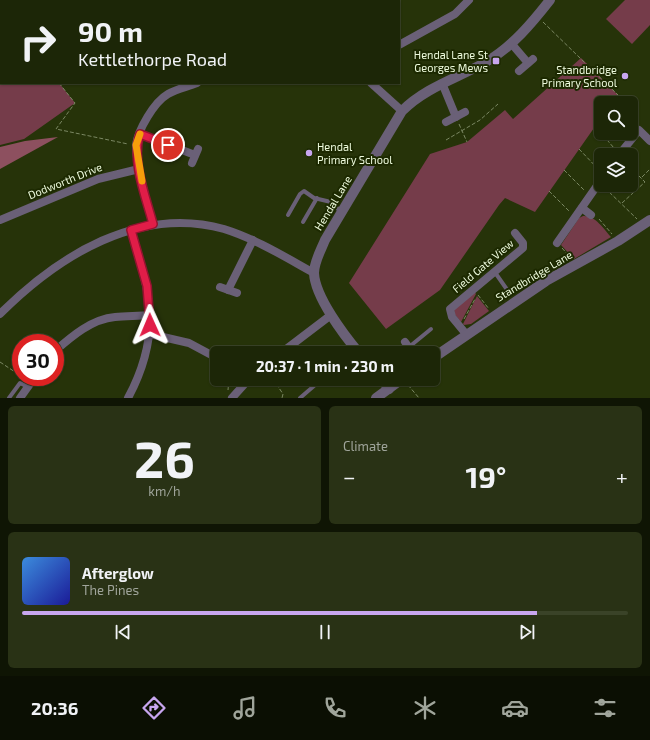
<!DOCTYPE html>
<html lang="en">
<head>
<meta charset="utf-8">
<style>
	body { margin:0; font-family:"Exo 2",sans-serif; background:#293215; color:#f1f3f6; height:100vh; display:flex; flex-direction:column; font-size:15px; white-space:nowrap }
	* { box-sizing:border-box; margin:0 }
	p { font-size:13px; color:#a0a59b }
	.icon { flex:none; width:22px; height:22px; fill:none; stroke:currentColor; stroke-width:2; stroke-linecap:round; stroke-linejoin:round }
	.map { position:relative; height:398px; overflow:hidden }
	.panel { display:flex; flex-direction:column; gap:8px; padding:8px; background:#0f1504; flex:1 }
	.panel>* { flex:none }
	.hud { position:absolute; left:0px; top:0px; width:400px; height:84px; box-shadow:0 1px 3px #0004,0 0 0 1px #3a4328; background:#1c2607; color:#f1f3f6; overflow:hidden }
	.controls { position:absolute; left:594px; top:96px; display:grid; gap:8px }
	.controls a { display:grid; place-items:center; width:44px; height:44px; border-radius:6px; background:#1c2607; box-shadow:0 1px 3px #0004,0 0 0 1px #3a4328; font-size:20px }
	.speed { position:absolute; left:12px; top:334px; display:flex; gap:8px; font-size:20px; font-weight:700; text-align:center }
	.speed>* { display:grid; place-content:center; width:52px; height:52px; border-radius:50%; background:#1c2607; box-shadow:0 1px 3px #0004,0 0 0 1px #3a4328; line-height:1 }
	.speed .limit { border:6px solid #d22; background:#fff; color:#111 }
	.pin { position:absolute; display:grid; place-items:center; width:34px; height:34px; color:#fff; margin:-17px; border:2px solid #fff; border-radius:50%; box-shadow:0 1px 4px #0007 }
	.me { position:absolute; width:44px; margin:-22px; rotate:359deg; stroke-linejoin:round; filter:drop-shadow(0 0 3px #0008) }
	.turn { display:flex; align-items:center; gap:14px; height:84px; padding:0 12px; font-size:18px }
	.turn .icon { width:52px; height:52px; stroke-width:2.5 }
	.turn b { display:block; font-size:28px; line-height:34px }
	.big { font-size:30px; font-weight:700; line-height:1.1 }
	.panel .card { flex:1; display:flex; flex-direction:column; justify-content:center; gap:6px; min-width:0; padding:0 14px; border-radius:6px; background:#293215 }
	.panel .dial { align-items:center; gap:0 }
	.dial b { font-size:52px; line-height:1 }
	.song { display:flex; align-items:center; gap:12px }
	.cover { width:48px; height:48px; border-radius:6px; background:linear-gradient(135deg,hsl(210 70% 55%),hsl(240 70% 35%)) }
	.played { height:4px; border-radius:2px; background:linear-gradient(90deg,#c8a6ef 85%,#3a4328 85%) }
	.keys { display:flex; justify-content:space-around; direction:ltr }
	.heat { display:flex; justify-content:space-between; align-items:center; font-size:22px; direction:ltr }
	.panel .tiles { flex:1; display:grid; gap:8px; grid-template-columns:1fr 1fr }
	.card:last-child { grid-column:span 2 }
	.trip { position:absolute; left:210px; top:346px; width:230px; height:40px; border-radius:6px; background:#1c2607; box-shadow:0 1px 3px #0004,0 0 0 1px #3a4328; font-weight:700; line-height:40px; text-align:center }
	.tabs { display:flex; height:64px; justify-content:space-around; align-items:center; background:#0b0f03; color:#a0a59b }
	.tabs .icon { width:28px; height:28px }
	.tabs .on { color:#c8a6ef }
	.tabs b { font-size:18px; color:#f1f3f6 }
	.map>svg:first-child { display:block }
</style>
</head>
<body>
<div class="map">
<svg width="650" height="398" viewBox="0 0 650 398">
	<rect width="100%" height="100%" fill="#263309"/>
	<g fill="#753c4a">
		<path d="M 625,0 L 650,0 L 650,25 L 632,44 L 606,19 Z"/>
		<path d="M 0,6 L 1,83 L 59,83 L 75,103 L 24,139 L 0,145 Z"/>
		<path d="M 581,58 L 618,95 L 611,103 L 601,103 L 601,118 L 535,212 L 505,198 L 499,205 L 440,290 L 386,329 L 349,283 L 430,154 L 467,142 L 505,110 L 513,119 Z"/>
		<path d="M 583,216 C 595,215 604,229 611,237 L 574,259 L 561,245 L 579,218 Z"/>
		<path d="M 474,291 L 476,294 L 461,322 L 455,315 L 454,310 Z"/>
		<path d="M 477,296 L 489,311 L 471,324 L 464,325 L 463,324 Z"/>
	</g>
	<path fill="#8d505f" d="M 58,137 L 0,169 L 0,147 L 25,141 Z"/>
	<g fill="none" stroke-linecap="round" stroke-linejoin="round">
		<g stroke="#7b8863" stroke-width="1" stroke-dasharray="4 2" stroke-linecap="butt">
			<path d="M 0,6 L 1,7"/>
			<path d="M 543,22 L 618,95 L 614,99 L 617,103"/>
			<path d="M 59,83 L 75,103 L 56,129 L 128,144"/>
			<path d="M 631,117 L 637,123"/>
			<path d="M 459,124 L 467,142"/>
			<path d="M 595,126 L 614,148"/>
			<path d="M 446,140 L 480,120 L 498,104"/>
			<path d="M 579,149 L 601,172"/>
			<path d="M 564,170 L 584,190"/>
			<path d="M 642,177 L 650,169"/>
			<path d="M 605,188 L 637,219"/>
			<path d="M 549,191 L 569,211"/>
			<path d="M 622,203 L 645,182 L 631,168"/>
			<path d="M 599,219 L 612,234"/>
			<path d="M 562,248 L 571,258"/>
			<path d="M 478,295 L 489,309"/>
			<path d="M 464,319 L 475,299"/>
			<path d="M 0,362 L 21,376"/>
			<path d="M 273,379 L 283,394 L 282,398"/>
			<path d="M 408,385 L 419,398"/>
			<path d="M 228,390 L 229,379"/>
		</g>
		<g stroke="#6a6077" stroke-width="4">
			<path d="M 288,215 L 300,194 L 304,191 L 314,198 L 331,202 L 341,212"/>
			<path d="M 303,222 L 317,198"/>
			<path d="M 494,271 L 508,291"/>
			<path d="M 409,347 L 431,329"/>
			<path d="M 9,398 L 20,383 L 28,387"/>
			<path d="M 300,398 L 322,379"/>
		</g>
		<g stroke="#6a6077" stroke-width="8">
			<path d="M 353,1 L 355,0"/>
			<path d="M 511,43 L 528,63"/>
			<path d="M 399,45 L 455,14 L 469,0"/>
			<path d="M 519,71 L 533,59"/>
			<path d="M 371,83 L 402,111"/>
			<path d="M 442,83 L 456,117"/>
			<path d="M 446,122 L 465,112"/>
			<path d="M 140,134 L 195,155"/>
			<path d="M 619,155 L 639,130 L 650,141"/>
			<path d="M 192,163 L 198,149"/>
			<path d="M 582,208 L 591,215"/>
			<path d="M 0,220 L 98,179 L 139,169"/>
			<path d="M 153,224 C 148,205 135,164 136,145 C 138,130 154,102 168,94 C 177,89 187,87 197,83"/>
			<path d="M 557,243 L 601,180"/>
			<path d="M 220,287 L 237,293"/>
			<path d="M 228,290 L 253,240"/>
			<path d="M 0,314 C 58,256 139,205 224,229 C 256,239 285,257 314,273"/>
			<path d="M 150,334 L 189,343 L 217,358"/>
			<path d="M 466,334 L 452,317 L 450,309 L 523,248 L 523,243 L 515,233"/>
			<path d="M 405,342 L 413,353"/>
			<path d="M 55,351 C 72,336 92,319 115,317 C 127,316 138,316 150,315"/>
			<path d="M 281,353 L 331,315"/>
			<path d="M 20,398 L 35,377"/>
			<path d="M 128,398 C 162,334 151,296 131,230"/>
			<path d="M 232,398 L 249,379"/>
		</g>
		<g stroke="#6a6077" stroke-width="10">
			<path d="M 359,353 C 344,335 315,297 314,273 C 314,262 321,250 325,240 L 402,111 C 426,87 458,78 486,62 C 512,47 532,23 550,0"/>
			<path d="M 433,358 L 546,281 L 618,241 L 650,220"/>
			<path d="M 381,379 L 389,389"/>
			<path d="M 376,398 L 402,379"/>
		</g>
	</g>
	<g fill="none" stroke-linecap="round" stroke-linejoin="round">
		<g stroke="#92132f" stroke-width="10">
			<path id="route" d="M 150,325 L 147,286 L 131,230 L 153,224 C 146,197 131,161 140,134 L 168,145"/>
		</g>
		<use href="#route" stroke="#e11d48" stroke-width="7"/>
		<path stroke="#f59e0b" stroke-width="7" d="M 140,134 L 136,145 L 142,181"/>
	</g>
	<g fill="#c8a6ef" stroke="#1c2900" stroke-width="1.5">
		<rect x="492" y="57" width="8" height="8" rx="2"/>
		<circle cx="625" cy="76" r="4"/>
		<circle cx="309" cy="153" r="4"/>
	</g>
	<g text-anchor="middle" stroke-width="4" stroke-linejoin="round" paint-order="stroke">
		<g font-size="11" fill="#edfadc" stroke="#1c2900" text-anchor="end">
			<text x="488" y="59">Hendal Lane St<tspan x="488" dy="13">Georges Mews</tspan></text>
			<text x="617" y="74">Standbridge<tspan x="617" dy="13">Primary School</tspan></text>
			<text x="317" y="151" text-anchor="start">Hendal<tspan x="317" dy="13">Primary School</tspan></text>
		</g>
		<g font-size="11" fill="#edfadc" stroke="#1c2900">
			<text transform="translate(65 181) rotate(-22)" y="4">Dodworth Drive</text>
			<text transform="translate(333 203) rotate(-59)" y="4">Hendal Lane</text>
			<text transform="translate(483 266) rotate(-40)" y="4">Field Gate View</text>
			<text transform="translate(534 276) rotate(-31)" y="4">Standbridge Lane</text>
		</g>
	</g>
</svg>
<div class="controls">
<a><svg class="icon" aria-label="search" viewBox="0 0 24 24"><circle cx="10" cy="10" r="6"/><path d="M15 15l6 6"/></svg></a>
<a><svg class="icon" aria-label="layers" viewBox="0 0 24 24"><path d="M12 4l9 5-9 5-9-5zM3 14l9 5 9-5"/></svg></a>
</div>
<div class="speed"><div class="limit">30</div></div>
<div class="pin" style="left:168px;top:145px;background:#d93025"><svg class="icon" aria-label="arrive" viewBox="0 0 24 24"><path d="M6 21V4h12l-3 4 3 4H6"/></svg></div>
<svg class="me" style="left:150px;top:325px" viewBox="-20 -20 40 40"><path d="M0-17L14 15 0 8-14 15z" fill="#e11d48" stroke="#fff" stroke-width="4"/></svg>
<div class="trip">20:37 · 1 min · 230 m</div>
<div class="hud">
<div class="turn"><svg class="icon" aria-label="right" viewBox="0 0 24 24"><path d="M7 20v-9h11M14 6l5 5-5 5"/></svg><div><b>90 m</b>Kettlethorpe Road</div></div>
</div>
</div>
<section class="panel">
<div class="tiles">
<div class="card dial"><b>26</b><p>km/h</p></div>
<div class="card"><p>Climate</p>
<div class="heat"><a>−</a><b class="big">19°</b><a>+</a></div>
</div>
<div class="card">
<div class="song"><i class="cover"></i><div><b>Afterglow</b><p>The Pines</p></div></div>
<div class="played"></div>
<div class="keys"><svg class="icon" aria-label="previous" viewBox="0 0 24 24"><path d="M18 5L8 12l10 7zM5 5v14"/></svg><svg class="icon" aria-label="pause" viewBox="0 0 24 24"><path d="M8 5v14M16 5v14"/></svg><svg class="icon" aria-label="next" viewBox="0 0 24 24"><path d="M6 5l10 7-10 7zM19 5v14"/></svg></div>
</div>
</div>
</section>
<nav class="tabs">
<b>20:36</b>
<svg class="icon on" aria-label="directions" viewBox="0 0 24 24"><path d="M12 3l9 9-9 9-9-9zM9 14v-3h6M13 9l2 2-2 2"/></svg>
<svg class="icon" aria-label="music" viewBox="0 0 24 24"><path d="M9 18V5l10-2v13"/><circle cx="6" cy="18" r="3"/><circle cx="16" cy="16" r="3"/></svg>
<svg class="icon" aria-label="phone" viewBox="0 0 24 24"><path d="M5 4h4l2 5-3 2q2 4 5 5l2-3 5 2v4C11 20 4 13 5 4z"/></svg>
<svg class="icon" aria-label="climate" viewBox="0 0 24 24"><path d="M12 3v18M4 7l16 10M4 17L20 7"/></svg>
<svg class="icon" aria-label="car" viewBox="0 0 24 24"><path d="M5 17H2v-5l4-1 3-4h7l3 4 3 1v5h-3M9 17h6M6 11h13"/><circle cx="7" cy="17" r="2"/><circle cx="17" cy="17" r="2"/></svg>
<svg class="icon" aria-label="filters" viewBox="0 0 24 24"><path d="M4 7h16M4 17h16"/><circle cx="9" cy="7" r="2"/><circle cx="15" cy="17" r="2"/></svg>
</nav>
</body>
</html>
